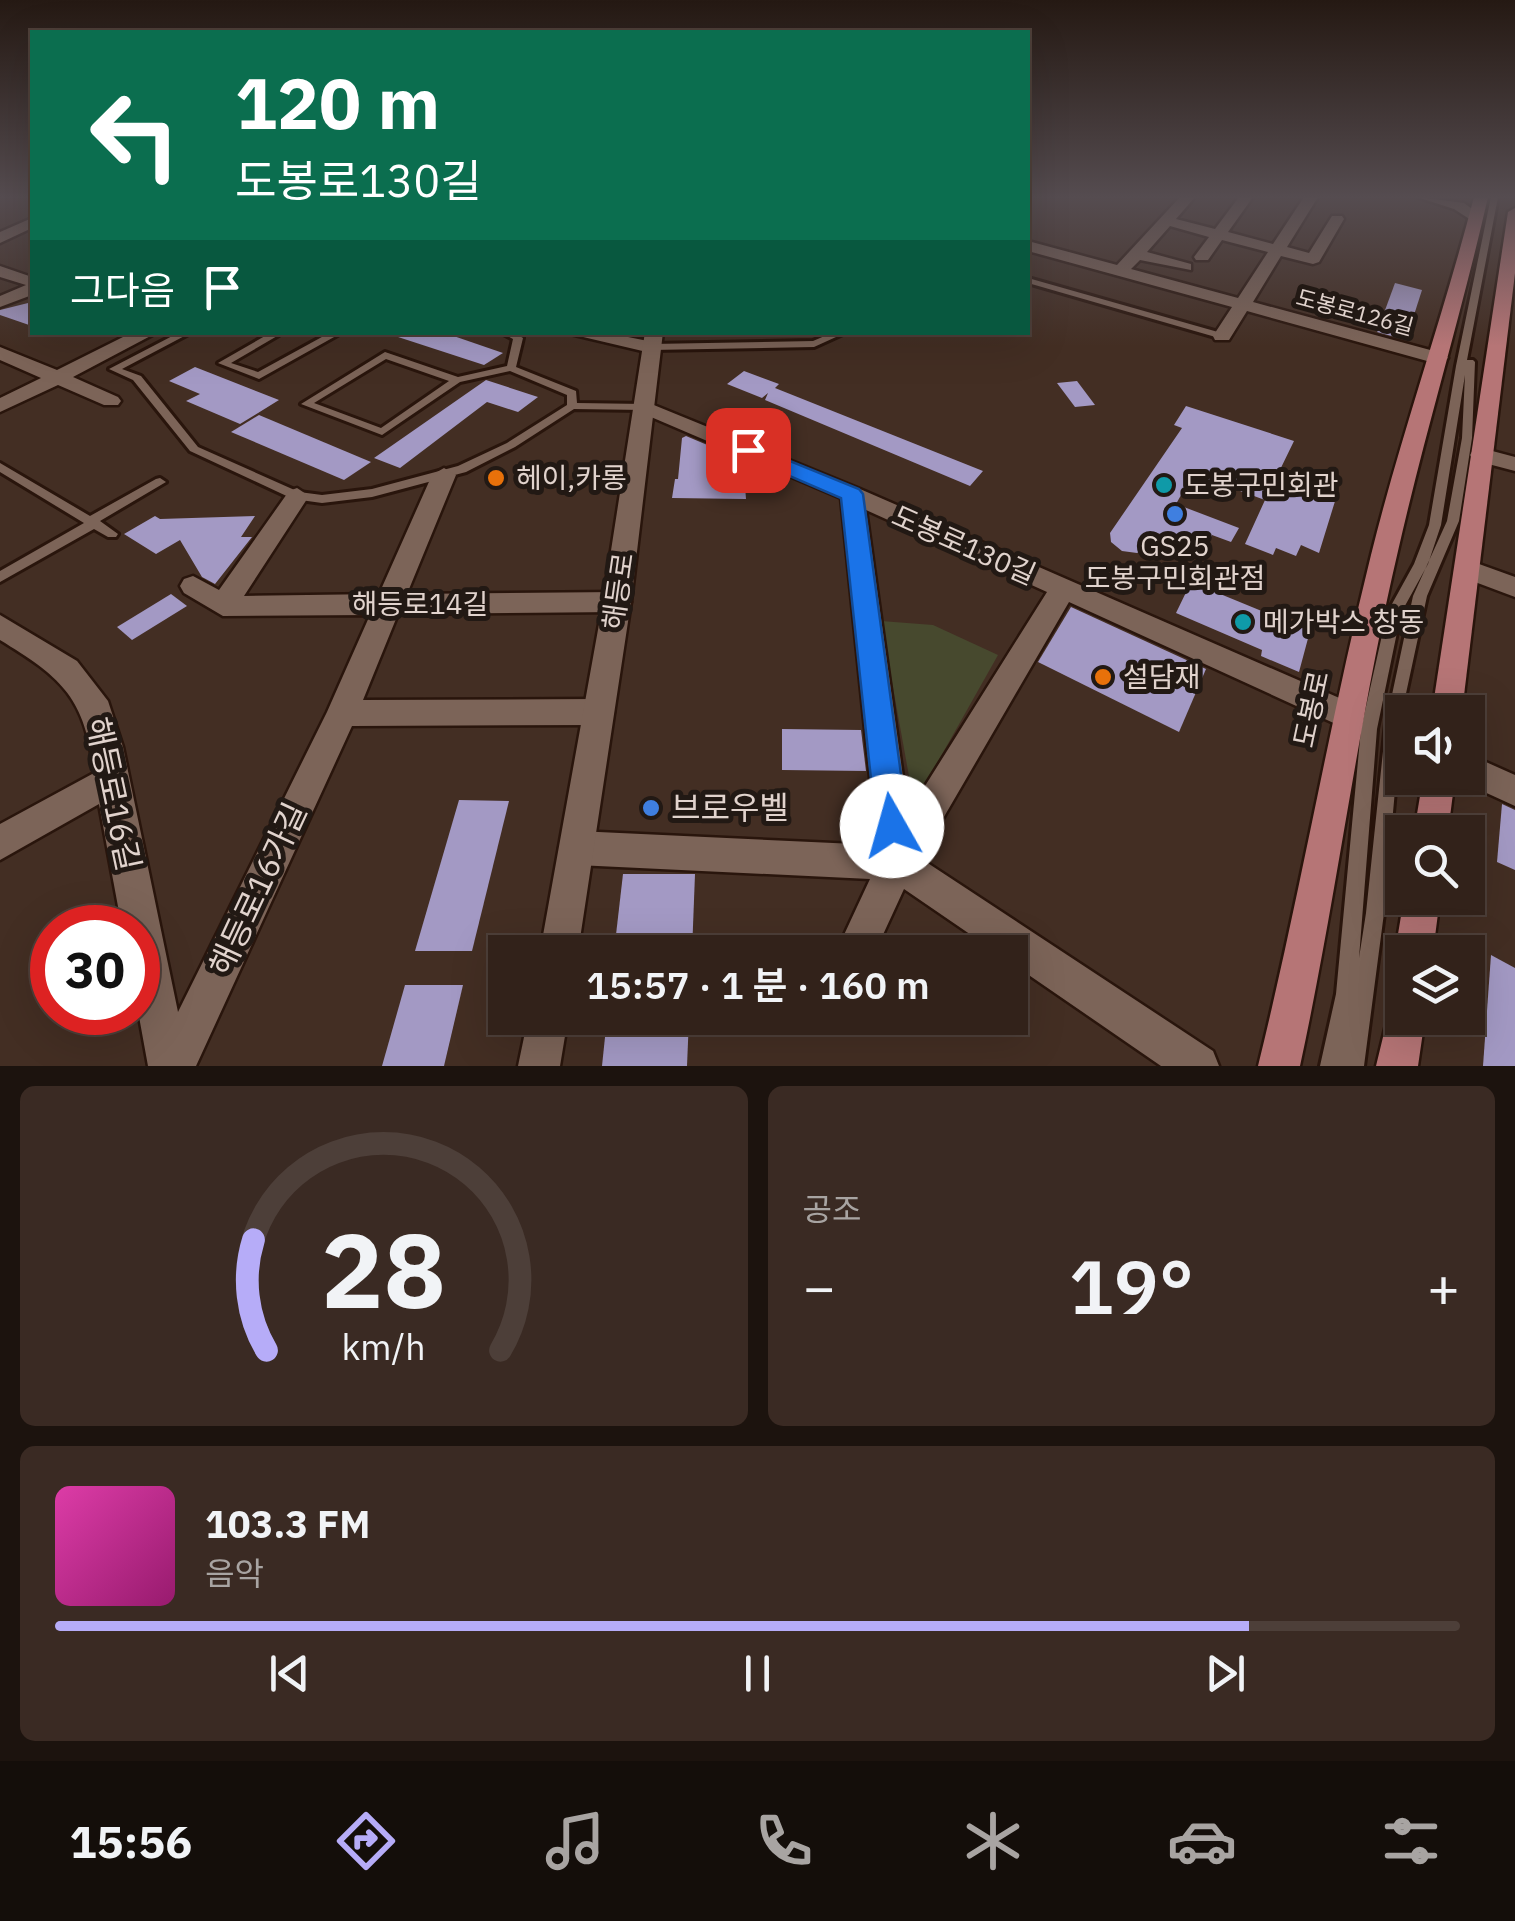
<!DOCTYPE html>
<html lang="ko">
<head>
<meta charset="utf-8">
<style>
	body { margin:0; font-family:"IBM Plex Sans","Noto Sans KR",sans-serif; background:#3a2a23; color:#f1f3f6; height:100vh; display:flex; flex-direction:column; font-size:38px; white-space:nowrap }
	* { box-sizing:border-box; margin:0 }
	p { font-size:32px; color:#a8a4a2 }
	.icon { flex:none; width:55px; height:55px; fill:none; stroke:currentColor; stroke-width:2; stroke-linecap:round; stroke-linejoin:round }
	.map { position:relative; height:1066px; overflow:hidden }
	.panel { display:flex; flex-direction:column; gap:20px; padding:20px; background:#1c130e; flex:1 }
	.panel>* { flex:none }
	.top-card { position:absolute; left:30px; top:30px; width:1000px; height:305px; border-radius:0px; box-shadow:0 10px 40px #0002,0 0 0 2px #4d3f39; background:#0b6e4f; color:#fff; overflow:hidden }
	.controls { position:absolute; left:1385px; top:695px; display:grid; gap:20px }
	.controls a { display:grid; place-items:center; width:100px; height:100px; border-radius:0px; background:#32221a; box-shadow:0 10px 40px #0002,0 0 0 2px #4d3f39; font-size:50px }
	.speed { position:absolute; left:30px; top:905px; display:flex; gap:20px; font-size:50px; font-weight:700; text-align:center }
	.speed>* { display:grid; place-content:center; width:130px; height:130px; border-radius:50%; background:#32221a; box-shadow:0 10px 40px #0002,0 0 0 2px #4d3f39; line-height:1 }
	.speed .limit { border:15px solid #d22; background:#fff; color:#111 }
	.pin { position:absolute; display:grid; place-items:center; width:85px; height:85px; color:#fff; margin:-42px; border-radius:20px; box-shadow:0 5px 15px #0006 }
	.me { position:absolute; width:110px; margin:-55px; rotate:353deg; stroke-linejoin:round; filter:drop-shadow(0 0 8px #0008) }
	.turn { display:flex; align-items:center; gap:35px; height:210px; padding:0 40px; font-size:45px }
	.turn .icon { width:130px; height:130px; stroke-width:2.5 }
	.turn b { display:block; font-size:70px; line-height:85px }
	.then { display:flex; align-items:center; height:95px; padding:0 40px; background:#0003; gap:20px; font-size:38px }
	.big { font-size:75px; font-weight:600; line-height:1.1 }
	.panel .card { flex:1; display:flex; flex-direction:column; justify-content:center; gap:15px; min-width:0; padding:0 35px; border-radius:15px; background:#3a2a23 }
	.panel .dial { align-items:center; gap:0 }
	.dial svg { height:260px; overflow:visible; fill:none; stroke:#4d3f39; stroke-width:7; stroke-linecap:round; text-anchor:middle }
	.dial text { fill:#f1f3f6; stroke:none }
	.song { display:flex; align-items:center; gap:30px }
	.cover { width:120px; height:120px; border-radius:15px; background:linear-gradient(135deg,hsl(320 70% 55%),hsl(320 70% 35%)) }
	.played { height:10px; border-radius:5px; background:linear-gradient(90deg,#b6acf8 85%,#4d3f39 85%) }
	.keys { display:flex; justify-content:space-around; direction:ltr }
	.heat { display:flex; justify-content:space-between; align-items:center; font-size:55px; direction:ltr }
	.panel .tiles { flex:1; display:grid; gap:20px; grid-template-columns:1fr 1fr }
	.card:last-child { grid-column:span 2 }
	.trip { position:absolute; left:488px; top:935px; width:540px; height:100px; border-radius:0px; background:#32221a; box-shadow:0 10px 40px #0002,0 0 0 2px #4d3f39; font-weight:600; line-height:100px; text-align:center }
	.dock { display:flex; height:160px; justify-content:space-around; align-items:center; background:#140e0a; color:#a8a4a2 }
	.dock .icon { width:70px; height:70px }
	.dock .current { color:#b6acf8 }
	.dock b { font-size:45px; color:#f1f3f6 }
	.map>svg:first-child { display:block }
</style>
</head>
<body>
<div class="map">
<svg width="1515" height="1066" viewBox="0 0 1515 1066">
	<rect width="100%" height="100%" fill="#432e23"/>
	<path fill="#47492e" d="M 881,621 L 933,625 L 998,655 L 914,804 Z"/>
	<g fill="#a399c4">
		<path d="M 1395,283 L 1422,290 L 1406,340 L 1377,332 Z"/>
		<path d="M 32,302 L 32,326 L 0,315 L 0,310 Z"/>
		<path d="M 395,332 L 442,332 L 503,353 L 484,365 L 395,336 Z"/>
		<path d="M 195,367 L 279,400 L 240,424 L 186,401 L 200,394 L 169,381 Z"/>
		<path d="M 744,371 L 779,384 L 775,388 L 983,471 L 970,486 L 765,400 L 768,393 L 762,398 L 727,384 Z"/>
		<path d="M 486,380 L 538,397 L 518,412 L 487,402 L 400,468 L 374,458 Z"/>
		<path d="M 1077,381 L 1095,405 L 1075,407 L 1057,383 Z"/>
		<path d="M 1186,406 L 1294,441 L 1276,478 L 1336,498 L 1319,553 L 1301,545 L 1296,556 L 1276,548 L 1273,555 L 1245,544 L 1265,500 L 1193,474 L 1176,504 L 1239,528 L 1231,542 L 1212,535 L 1207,546 L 1186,538 L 1183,543 L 1155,532 L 1146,548 L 1137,553 L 1122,551 L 1111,542 L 1110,533 L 1182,428 L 1174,425 Z"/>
		<path d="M 259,415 L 371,462 L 344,480 L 231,432 Z"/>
		<path d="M 686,436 L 743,460 L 746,499 L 672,498 L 675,479 L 678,479 L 682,438 Z"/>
		<path d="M 155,516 L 160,519 L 255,516 L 241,537 L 252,537 L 215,584 L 202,577 L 180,540 L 156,554 L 124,534 Z"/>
		<path d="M 1191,582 L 1310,631 L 1299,672 L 1261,656 L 1262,650 L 1176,613 Z"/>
		<path d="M 171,594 L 187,606 L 132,640 L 117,627 Z"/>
		<path d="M 1071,607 L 1206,669 L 1179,732 L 1038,662 Z"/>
		<path d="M 782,729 L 861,730 L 866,771 L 782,770 Z"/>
		<path d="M 459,800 L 509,801 L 472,951 L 415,951 Z"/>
		<path d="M 1502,804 L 1515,810 L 1515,870 L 1497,862 Z"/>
		<path d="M 623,874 L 695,874 L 692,952 L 614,952 Z"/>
		<path d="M 1491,955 L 1515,968 L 1515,1066 L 1483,1066 Z"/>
		<path d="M 405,985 L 463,985 L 444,1066 L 382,1066 Z"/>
		<path d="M 607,1018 L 689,1018 L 687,1066 L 602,1066 Z"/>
	</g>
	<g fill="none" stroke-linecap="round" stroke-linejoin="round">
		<g stroke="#29150c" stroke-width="6">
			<g id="lane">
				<path d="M 1491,197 L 1498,197 L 1467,360 L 1473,360 L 1475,362 L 1472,438 L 1459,521 L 1427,596 L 1402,712 L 1384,913 L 1364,1066 L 1342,1066 L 1345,1049 L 1342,1066 L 1320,1066 L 1336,994 L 1361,729 L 1387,613 L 1414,564 L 1429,525 L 1456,366 ZM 1465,375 L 1462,438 L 1447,521 L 1413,596 L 1386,723 L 1366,913 L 1359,958 L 1377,729 L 1401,613 L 1428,564 L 1441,525 Z"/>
				<path d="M 1028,278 L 1225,334 L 1227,336 L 1225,338 L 1219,338 L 1028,283 Z"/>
				<path d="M 180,332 L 192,332 L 122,369 L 141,376 L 198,447 L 299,492 L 322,495 L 372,489 L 458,466 L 507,443 L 567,405 L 567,395 L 510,371 L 460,382 L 382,435 L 301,404 L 385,352 L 458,377 L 507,366 L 513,339 L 500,332 L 513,332 L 523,338 L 516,367 L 576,391 L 577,403 L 644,404 L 649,407 L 644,410 L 574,409 L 515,447 L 466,472 L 372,497 L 322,503 L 293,499 L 190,451 L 133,380 L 109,369 ZM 386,359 L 449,381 L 381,428 L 314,403 Z"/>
				<path d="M 272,332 L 284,332 L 231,363 L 258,372 L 331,332 L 343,332 L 259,379 L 218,363 Z"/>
				<path d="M 834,332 L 847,332 L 814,347 L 651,350 L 646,347 L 651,344 L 813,341 Z"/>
				<path d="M 0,463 L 90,516 L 156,479 L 160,478 L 166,482 L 100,521 L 118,534 L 116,537 L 108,537 L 94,529 L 0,582 L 0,571 L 84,523 L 0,472 Z"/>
			</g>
		</g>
		<g stroke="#29150c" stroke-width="5">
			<g id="street">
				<path d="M 1180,197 L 1195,197 L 1176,219 L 1215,229 L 1239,197 L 1253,197 L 1228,232 L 1273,244 L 1304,197 L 1318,197 L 1287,247 L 1309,253 L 1332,216 L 1342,216 L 1344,219 L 1319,262 L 1313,264 L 1281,256 L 1253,302 L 1445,354 L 1448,358 L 1438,364 L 1247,311 L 1229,340 L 1215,340 L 1213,336 L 1232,307 L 1028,251 L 1028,241 L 1117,265 ZM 1170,226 L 1209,237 L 1194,257 L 1196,260 L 1208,260 L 1222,240 L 1268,252 L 1238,298 L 1131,269 L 1140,260 L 1191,270 L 1191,264 L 1147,252 Z"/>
				<path d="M 32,218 L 32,228 L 0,243 L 0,232 Z"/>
				<path d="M 0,266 L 32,277 L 32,295 L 0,307 L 0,296 L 26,285 L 0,277 Z"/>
				<path d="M 133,332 L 158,332 L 73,377 L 118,397 L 121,401 L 118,405 L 104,405 L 58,385 L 0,412 L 0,398 L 41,378 L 0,360 L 0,347 L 57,370 Z"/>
				<path d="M 562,332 L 603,332 L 658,343 L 660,347 L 651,353 Z"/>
				<path d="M 644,401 L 860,489 L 1360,707 L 1364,716 L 1360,725 L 1349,729 L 1338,725 L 1069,602 L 920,858 L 1213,1051 L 1219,1066 L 1161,1066 L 1010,962 L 1010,952 L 996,952 L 904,889 L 875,952 L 836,952 L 870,879 L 577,865 L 565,860 L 559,848 L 565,836 L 577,831 L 877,845 L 841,498 L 637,411 L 634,407 ZM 866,510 L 1047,592 L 908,813 Z"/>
				<path d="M 1481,448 L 1515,457 L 1515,471 L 1473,460 L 1470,455 L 1473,450 Z"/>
				<path d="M 444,468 L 456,475 L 407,594 L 617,592 L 627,595 L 631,602 L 627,609 L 617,612 L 398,614 L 363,700 L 599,699 L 610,703 L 614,712 L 610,721 L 599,725 L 352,726 L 196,1066 L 148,1066 L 138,1011 L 138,928 L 122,928 L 99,804 L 0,860 L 0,824 L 94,773 C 85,697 62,678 0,640 L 0,615 L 77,661 L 108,701 L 123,747 L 178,1012 L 327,712 L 370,615 L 223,616 L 184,593 L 180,586 L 184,579 L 193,576 L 219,590 L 289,491 L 297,488 L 309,496 L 244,596 L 379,594 L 432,475 Z"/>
				<path d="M 1468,560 L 1515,577 L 1515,597 L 1459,576 L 1455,569 L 1459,562 Z"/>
				<path d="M 1468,754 L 1515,775 L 1515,806 L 1456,779 L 1468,778 Z"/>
			</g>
		</g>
		<g stroke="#29150c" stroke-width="5">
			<g id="secondary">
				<path d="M 1417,197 L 1464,203 L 1483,217 L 1471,220 L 1454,209 Z"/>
				<path d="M 645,332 L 663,332 L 631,602 L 578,952 L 540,952 L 603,602 Z"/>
				<path d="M 528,1018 L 568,1018 L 560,1066 L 518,1066 Z"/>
			</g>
		</g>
		<g stroke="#29150c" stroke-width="5">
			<g id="primary">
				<path d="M 1474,197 L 1488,197 C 1461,316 1425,432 1398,551 C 1358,721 1337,895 1300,1066 L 1258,1066 C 1300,896 1329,724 1371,555 C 1401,434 1443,317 1474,197 Z"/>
				<path d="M 1515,208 L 1515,273 L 1462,712 L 1432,712 L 1508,212 Z"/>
				<path d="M 1423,778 L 1455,778 L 1448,832 L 1414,832 Z"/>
				<path d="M 1404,898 L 1440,898 L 1433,952 L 1402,952 L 1402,967 L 1395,952 Z"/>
				<path d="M 1402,999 L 1402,1018 L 1425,1018 L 1418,1066 L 1376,1066 L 1391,1004 Z"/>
			</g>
		</g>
		<use href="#lane" fill="#7c6458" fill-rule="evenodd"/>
		<use href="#street" fill="#7c6458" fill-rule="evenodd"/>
		<use href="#secondary" fill="#7c6458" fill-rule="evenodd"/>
		<use href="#primary" fill="#b67576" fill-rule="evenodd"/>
	</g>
	<linearGradient id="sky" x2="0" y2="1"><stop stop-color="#251913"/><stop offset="0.57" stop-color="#554c50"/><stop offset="1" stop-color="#554c50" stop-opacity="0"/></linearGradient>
	<rect width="1515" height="346" fill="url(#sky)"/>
	<path fill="#1a73e8" stroke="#114b97" stroke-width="2.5" d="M 748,444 L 859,489 L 863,494 L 908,826 L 903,837 L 892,841 L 881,837 L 876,826 L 841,498 L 741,455 L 738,450 Z"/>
	<g fill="#e8710a" stroke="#221914" stroke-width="4">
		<circle cx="496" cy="478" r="10"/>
		<circle cx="1103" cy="677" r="10"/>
	</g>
	<g fill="#0f9aa8" stroke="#221914" stroke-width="4">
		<circle cx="1164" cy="485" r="10"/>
		<circle cx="1243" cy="622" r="10"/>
	</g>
	<g fill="#3f7fe0" stroke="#221914" stroke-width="4">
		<circle cx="1175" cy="514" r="10"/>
		<circle cx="651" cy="808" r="10"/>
	</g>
	<g text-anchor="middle" stroke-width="10" stroke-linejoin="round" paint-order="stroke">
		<g font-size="22" fill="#e1d3cd" stroke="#221914">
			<text transform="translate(1355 312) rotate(15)" y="8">도봉로126길</text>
		</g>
		<g font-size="28" fill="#e1d3cd" stroke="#221914" text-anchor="start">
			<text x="516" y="488">헤이,카롱</text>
			<text x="1184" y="495">도봉구민회관</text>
			<text x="1175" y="556" text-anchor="middle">GS25<tspan x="1175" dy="32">도봉구민회관점</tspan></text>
			<text x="1263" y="632">메가박스 창동</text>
			<text x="1123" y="687">설담재</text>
		</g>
		<g font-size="28" fill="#e1d3cd" stroke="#221914">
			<text transform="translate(964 545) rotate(24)" y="10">도봉로130길</text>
			<text transform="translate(618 591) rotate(-82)" y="10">해등로</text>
			<text x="420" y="614">해등로14길</text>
			<text transform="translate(1311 709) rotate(-78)" y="10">도봉로</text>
		</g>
		<g font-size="32" fill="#e1d3cd" stroke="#221914">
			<text transform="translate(113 794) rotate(78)" y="11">해등로16길</text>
			<text transform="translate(258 889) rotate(-65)" y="11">해등로16가길</text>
		</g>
		<g font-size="32" fill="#e1d3cd" stroke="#221914" text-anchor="start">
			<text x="671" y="819">브로우벨</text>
		</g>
	</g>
</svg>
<div class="controls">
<a><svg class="icon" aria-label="sound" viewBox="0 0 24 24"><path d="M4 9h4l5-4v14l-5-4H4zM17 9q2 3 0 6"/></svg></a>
<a><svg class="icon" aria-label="search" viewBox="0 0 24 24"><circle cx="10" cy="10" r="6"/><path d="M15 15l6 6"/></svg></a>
<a><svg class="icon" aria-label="layers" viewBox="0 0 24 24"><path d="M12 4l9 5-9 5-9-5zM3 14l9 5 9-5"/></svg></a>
</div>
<div class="speed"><div class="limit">30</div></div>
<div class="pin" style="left:748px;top:450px;background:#d93025"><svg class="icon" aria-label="arrive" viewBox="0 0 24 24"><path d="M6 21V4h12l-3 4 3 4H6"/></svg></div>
<svg class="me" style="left:892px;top:826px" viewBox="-20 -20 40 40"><circle r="19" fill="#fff"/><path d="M0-13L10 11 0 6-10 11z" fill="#1a73e8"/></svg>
<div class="trip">15:57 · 1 분 · 160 m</div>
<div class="top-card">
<div class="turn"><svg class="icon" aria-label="left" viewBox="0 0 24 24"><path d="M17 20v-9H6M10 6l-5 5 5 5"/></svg><div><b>120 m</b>도봉로130길</div></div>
<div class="then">그다음<svg class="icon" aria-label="arrive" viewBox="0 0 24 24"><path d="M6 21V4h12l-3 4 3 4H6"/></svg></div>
</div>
</div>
<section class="panel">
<div class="tiles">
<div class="card dial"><svg viewBox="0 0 100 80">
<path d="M14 69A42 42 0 1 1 86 69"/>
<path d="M14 69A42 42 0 0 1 10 35" stroke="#b6acf8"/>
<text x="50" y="56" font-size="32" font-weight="700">28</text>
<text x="50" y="72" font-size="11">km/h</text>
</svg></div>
<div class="card"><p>공조</p>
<div class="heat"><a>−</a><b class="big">19°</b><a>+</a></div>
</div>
<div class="card">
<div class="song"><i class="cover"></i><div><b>103.3 FM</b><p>음악</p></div></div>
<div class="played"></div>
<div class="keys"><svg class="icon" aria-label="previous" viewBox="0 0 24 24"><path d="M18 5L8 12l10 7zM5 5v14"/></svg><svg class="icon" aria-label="pause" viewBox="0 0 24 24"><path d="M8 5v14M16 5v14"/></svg><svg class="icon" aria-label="next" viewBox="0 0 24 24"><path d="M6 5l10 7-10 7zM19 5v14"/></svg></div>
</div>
</div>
</section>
<nav class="dock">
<b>15:56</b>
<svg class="icon current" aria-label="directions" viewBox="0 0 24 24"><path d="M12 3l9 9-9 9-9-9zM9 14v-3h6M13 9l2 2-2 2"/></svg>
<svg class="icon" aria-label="music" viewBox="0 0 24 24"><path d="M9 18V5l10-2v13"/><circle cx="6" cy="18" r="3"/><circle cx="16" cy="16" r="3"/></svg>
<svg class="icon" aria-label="phone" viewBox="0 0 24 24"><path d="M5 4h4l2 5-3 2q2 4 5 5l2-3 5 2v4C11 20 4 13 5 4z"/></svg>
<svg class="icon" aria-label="climate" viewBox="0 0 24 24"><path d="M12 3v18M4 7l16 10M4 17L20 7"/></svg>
<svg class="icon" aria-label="car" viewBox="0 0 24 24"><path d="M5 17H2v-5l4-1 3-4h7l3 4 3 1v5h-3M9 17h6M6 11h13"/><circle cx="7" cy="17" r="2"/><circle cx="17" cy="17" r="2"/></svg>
<svg class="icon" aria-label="filters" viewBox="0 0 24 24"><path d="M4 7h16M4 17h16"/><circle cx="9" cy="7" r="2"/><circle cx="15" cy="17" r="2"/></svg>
</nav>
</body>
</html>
